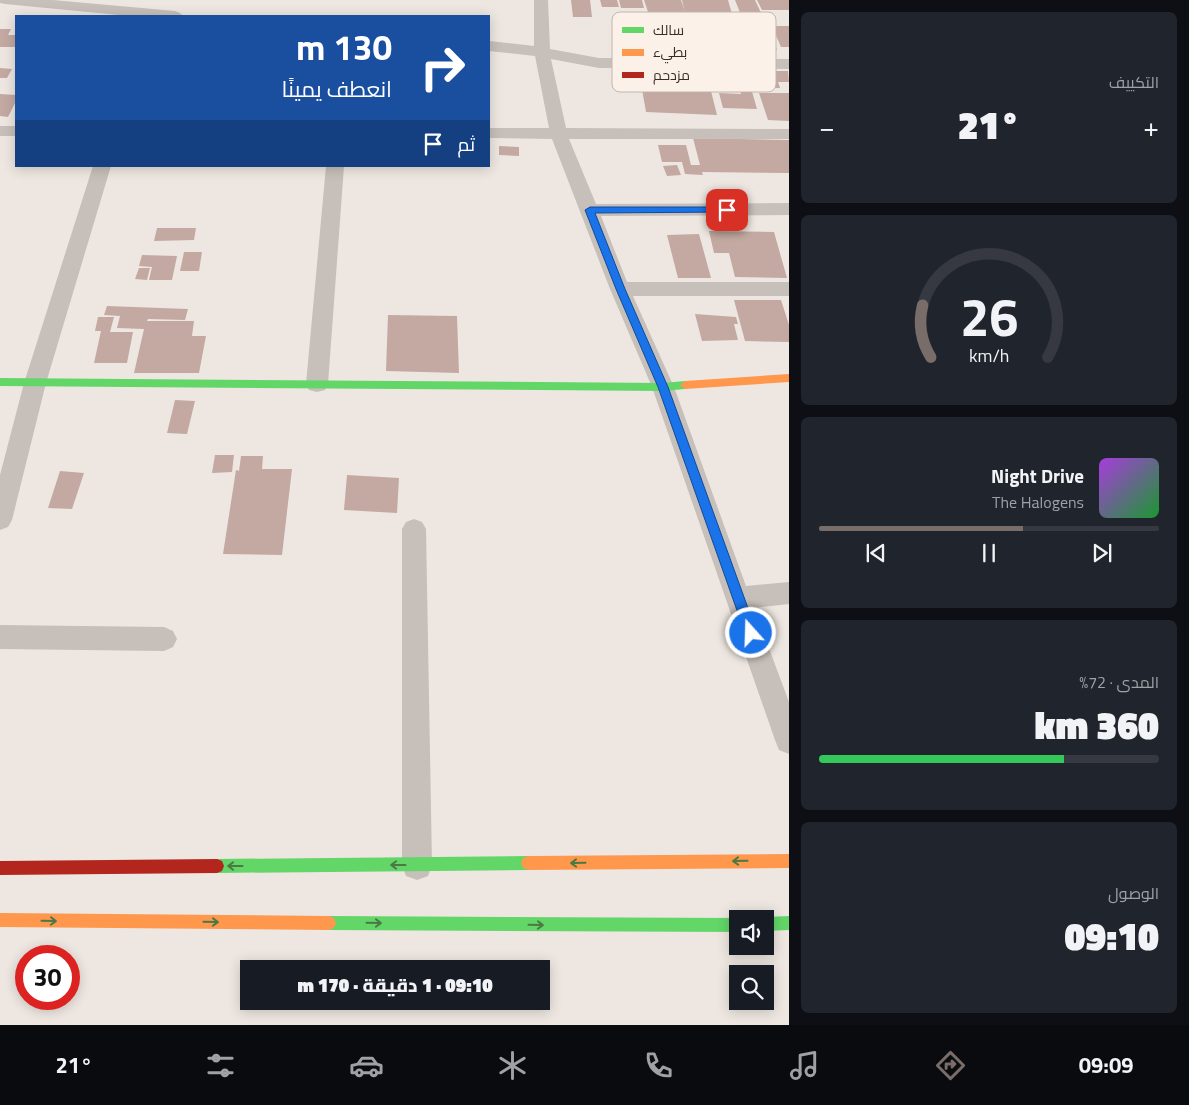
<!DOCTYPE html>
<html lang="ar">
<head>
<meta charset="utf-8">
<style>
	body { margin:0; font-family:"Titillium Web",Cairo,sans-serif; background:#20242c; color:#f1f3f6; direction:rtl; height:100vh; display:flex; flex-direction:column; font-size:19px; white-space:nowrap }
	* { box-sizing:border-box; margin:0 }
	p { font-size:16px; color:#9ea1a6 }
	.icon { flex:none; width:28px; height:28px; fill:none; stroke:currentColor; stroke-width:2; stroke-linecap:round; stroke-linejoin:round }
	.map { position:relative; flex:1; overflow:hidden; direction:ltr }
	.details { display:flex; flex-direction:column; gap:12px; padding:12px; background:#0d0f14; width:400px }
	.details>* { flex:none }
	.hud { position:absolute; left:15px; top:15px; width:475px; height:152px; border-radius:0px; box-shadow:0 2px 12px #0003; direction:rtl; background:#1a4fa0; color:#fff; overflow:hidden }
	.fabs { position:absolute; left:729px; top:910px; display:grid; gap:10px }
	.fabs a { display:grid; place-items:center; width:45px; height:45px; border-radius:0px; background:#171b24; box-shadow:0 2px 12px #0003; font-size:25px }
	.speed { position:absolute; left:15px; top:945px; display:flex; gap:10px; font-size:25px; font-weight:700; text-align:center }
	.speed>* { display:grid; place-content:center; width:65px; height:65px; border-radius:50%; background:#171b24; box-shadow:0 2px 12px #0003; line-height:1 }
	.speed .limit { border:8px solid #d22; background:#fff; color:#111 }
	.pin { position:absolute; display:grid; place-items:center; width:42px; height:42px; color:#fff; margin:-21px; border-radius:10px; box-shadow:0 2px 8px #0006 }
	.me { position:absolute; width:55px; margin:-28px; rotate:340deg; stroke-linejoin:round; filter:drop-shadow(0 0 4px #0008) }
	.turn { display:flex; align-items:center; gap:18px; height:105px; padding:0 15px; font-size:22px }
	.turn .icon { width:65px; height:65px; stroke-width:2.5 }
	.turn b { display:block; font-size:35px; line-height:42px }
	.then { display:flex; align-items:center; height:48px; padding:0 15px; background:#0003; gap:10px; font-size:19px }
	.big { font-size:38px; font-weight:800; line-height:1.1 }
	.details .widget { flex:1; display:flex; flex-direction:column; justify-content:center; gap:8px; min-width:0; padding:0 18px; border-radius:8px; background:#20242c }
	.details .dial { align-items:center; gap:0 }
	.dial svg { height:130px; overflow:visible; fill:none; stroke:#363941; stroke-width:7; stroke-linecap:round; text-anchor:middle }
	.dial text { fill:#f1f3f6; stroke:none }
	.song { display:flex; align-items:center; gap:15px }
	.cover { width:60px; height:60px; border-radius:8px; background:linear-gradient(135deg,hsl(280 70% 55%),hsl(130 70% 35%)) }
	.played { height:5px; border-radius:2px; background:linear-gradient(90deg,#786d68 60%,#363941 60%) }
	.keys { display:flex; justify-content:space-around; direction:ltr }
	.heat { display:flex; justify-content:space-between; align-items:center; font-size:28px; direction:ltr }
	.charge { height:8px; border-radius:4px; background:linear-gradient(90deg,#34c759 72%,#363941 0) }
	.trip { position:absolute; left:240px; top:960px; width:310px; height:50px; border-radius:0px; background:#171b24; box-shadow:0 2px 12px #0003; font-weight:800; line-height:50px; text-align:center; direction:rtl }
	.menu { display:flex; height:80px; justify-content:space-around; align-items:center; background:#090b0e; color:#9ea1a6 }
	.menu .icon { width:35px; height:35px }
	.menu .active { color:#786d68 }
	.menu b { font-size:22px; color:#f1f3f6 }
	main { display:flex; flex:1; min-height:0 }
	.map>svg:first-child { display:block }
</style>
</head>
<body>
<main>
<section class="details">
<div class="widget"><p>التكييف</p>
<div class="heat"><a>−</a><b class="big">21°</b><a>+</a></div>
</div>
<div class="widget dial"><svg viewBox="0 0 100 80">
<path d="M14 69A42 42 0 1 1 86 69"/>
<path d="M14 69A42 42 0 0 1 9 37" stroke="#786d68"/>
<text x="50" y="56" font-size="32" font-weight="700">26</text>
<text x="50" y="72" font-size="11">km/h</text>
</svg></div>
<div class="widget">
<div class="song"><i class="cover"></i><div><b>Night Drive</b><p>The Halogens</p></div></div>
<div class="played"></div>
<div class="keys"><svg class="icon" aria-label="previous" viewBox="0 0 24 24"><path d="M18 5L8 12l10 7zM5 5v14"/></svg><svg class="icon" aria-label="pause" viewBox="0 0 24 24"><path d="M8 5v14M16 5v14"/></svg><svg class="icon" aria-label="next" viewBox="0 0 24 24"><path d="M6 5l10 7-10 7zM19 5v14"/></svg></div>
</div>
<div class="widget"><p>المدى · 72%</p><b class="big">360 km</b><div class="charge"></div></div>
<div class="widget"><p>الوصول</p><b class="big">09:10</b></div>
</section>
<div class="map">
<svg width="789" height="1025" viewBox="0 0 789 1025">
	<rect width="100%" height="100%" fill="#eee7e1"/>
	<g fill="#c3a9a1">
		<path d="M 571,0 L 590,0 L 592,17 L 573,17 Z"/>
		<path d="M 600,0 L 617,0 L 619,7 L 602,7 Z"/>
		<path d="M 619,0 L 642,0 L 644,8 L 621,8 Z"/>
		<path d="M 644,0 L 681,0 L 685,12 L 648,12 Z"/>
		<path d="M 682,0 L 728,0 L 732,14 L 685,13 Z"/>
		<path d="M 735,0 L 755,0 L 762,15 L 741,15 Z"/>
		<path d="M 757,0 L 789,0 L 789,10 L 762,10 Z"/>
		<path d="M 733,25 L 768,25 L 777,50 L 742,50 Z"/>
		<path d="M 772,26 L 789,26 L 789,47 L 781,47 Z"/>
		<path d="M 0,29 L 11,29 L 8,35 L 16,35 L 15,47 L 0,47 Z"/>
		<path d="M 0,68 L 12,69 L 7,78 L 0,78 Z"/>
		<path d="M 742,71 L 788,71 L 789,82 L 778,82 L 780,88 L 751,88 L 757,109 L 723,108 L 719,93 L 741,94 L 738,80 L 746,80 Z"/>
		<path d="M 642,89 L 711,91 L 717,115 L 646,112 Z"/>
		<path d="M 759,93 L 789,93 L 789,121 L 768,120 Z"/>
		<path d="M 0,94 L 16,95 L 16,101 L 8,117 L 0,116 Z"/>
		<path d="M 693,138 L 789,140 L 789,173 L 702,172 L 703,175 L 685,174 L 682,162 L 662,162 L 658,145 L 686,145 L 691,165 L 700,165 Z"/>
		<path d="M 499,146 L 519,147 L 519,156 L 499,155 Z"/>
		<path d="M 677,165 L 681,175 L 667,176 L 663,166 Z"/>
		<path d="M 157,228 L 196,228 L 194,240 L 154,241 Z"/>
		<path d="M 709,231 L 774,232 L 787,278 L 735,277 L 729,253 L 714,253 Z"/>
		<path d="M 699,234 L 711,278 L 678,278 L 667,235 Z"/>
		<path d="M 184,252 L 202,252 L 199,271 L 180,271 Z"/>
		<path d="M 142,255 L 177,256 L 172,280 L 149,280 L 152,267 L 139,266 Z"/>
		<path d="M 139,268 L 150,268 L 147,280 L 135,279 Z"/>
		<path d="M 734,300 L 781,300 L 789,325 L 789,342 L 745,341 Z"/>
		<path d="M 107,306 L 188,309 L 185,320 L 148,319 L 147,321 L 194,321 L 192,336 L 206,336 L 199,373 L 134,373 L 144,329 L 117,328 L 120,316 L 104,315 Z"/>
		<path d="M 695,314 L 736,317 L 738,324 L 734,324 L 738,340 L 702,341 Z"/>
		<path d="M 388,315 L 457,316 L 459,373 L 386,371 Z"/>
		<path d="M 98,317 L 114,317 L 110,332 L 133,332 L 127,363 L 94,363 L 101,331 L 95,331 Z"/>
		<path d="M 175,400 L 195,401 L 187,434 L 167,433 Z"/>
		<path d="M 215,455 L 234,455 L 232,472 L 212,473 Z"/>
		<path d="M 241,456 L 263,456 L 262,469 L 292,469 L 282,555 L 223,554 L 236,470 L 239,471 Z"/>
		<path d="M 60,471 L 84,473 L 72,509 L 48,508 Z"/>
		<path d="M 347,475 L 399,478 L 397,513 L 344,510 Z"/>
	</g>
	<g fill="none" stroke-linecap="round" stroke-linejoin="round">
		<g fill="#c7bfba" fill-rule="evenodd">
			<path d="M 0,0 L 53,0 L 175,11 L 180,13 L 183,16 L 129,16 L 5,4 L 0,3 Z"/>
			<path d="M 534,0 L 548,0 L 550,49 L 599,58 L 789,59 L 789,69 L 599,68 L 551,59 L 566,128 L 789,129 L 789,139 L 569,139 L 596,204 L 789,203 L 789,215 L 601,216 L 627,282 L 789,282 L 789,296 L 633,296 L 674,387 L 746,586 L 789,582 L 789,604 L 754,608 L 789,702 L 789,754 L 779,750 L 775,740 L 652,387 L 610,289 L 552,139 L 489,138 L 489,128 L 549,128 L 535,56 L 489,51 L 489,41 L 534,46 Z"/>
			<rect x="0" y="126" width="16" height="10"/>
			<path d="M 93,166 L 111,166 L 46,383 L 12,520 L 8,527 L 0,530 L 0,475 L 24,383 Z"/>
			<path d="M 326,166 L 344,166 L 328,384 L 325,390 L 317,392 L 309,390 L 306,384 Z"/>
			<path d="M 414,519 L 422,522 L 426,529 L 432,865 L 428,876 L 417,880 L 406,876 L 402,865 L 402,529 L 406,522 Z"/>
			<path d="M 0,625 L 164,627 L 173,631 L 177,639 L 173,647 L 164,651 L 0,649 Z"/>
		</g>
		<g fill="#63d668" fill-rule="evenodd">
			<path d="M 0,378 L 663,383 L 685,381 L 690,385 L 685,389 L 663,391 L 0,386 Z"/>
			<path d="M 528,856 L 533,858 L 535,863 L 533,868 L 528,870 L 217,873 L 212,871 L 210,866 L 212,861 L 217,859 Z"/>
			<path d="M 329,916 L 738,918 L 741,919 L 738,919 L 738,932 L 329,930 L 324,928 L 322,923 L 324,918 Z"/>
			<path d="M 789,916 L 789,930 L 765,931 L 765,919 L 760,919 L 765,917 Z"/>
		</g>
		<g fill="#ff974d" fill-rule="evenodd">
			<path d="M 789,374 L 789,382 L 685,389 L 680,385 L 685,381 Z"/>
			<path d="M 789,854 L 789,868 L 528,870 L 523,868 L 521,863 L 523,858 L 528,856 Z"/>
			<path d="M 0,913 L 329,916 L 334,918 L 336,923 L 334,928 L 329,930 L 0,927 Z"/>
		</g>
		<path fill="#b3261e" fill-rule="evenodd" d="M 217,859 L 222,861 L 224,866 L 222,871 L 217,873 L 0,875 L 0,861 Z"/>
	</g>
	<defs><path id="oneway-shaft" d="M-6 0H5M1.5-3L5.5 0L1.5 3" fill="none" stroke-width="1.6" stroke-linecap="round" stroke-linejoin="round" transform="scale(1.25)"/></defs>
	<g stroke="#4b7844">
		<use href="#oneway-shaft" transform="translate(740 861) rotate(179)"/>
		<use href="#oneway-shaft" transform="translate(578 863) rotate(179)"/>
		<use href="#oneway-shaft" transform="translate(398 865) rotate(180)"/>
		<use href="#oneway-shaft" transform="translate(235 866) rotate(180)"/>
		<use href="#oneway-shaft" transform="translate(49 921) rotate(1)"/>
		<use href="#oneway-shaft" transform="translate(211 922) rotate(1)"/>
		<use href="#oneway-shaft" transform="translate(374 923) rotate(1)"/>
		<use href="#oneway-shaft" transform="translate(536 925) rotate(1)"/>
	</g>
	<path fill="#1a73e8" stroke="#114b97" d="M 590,207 L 727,207 L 731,210 L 727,212 L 595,213 L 625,289 L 668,387 L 757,633 L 755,637 L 751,639 L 747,637 L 745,633 L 658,387 L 616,289 L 585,210 Z"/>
	<rect x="612" y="12" width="164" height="80" rx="8" fill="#fbf1e8" stroke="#c0b6ae" stroke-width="1"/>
	<rect x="622" y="27" width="22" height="6" fill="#63d668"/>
	<rect x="622" y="49" width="22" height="7" fill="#ff974d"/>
	<rect x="622" y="72" width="22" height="6" fill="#b3261e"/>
	<g font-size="14" fill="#382c27">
		<text x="653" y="35">سالك</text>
		<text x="653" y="57">بطيء</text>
		<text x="653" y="80">مزدحم</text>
	</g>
</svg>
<div class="fabs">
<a><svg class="icon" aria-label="sound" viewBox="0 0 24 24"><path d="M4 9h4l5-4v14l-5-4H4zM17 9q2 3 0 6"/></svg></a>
<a><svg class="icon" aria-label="search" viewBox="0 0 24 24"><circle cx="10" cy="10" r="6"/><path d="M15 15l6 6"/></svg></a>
</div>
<div class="speed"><div class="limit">30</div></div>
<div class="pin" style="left:727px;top:210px;background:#d93025"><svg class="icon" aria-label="arrive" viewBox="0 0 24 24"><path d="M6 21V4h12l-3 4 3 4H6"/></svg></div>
<svg class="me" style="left:751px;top:633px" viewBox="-20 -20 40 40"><circle r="17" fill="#1a73e8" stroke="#fff" stroke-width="3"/><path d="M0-11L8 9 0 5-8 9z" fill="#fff"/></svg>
<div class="trip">09:10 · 1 دقيقة · 170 m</div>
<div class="hud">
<div class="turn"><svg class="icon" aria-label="right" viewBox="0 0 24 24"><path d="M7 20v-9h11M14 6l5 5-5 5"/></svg><div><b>130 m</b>انعطف يمينًا</div></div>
<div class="then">ثم<svg class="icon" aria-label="arrive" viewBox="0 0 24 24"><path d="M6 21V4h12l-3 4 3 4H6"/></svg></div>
</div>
</div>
</main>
<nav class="menu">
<b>09:09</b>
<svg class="icon active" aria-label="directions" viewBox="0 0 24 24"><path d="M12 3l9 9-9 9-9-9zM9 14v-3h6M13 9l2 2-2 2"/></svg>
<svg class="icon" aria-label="music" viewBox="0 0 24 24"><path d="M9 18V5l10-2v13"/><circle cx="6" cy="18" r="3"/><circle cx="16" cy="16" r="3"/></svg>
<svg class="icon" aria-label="phone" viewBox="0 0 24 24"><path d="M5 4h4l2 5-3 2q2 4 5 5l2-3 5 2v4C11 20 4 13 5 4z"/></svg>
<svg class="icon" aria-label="climate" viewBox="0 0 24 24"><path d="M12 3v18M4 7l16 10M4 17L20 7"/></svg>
<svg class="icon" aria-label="car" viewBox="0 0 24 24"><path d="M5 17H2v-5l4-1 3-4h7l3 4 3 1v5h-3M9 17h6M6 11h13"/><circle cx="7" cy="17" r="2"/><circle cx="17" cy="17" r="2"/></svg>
<svg class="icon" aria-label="filters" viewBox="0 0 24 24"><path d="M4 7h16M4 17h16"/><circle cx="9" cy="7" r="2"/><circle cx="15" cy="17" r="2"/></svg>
<b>21°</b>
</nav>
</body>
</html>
